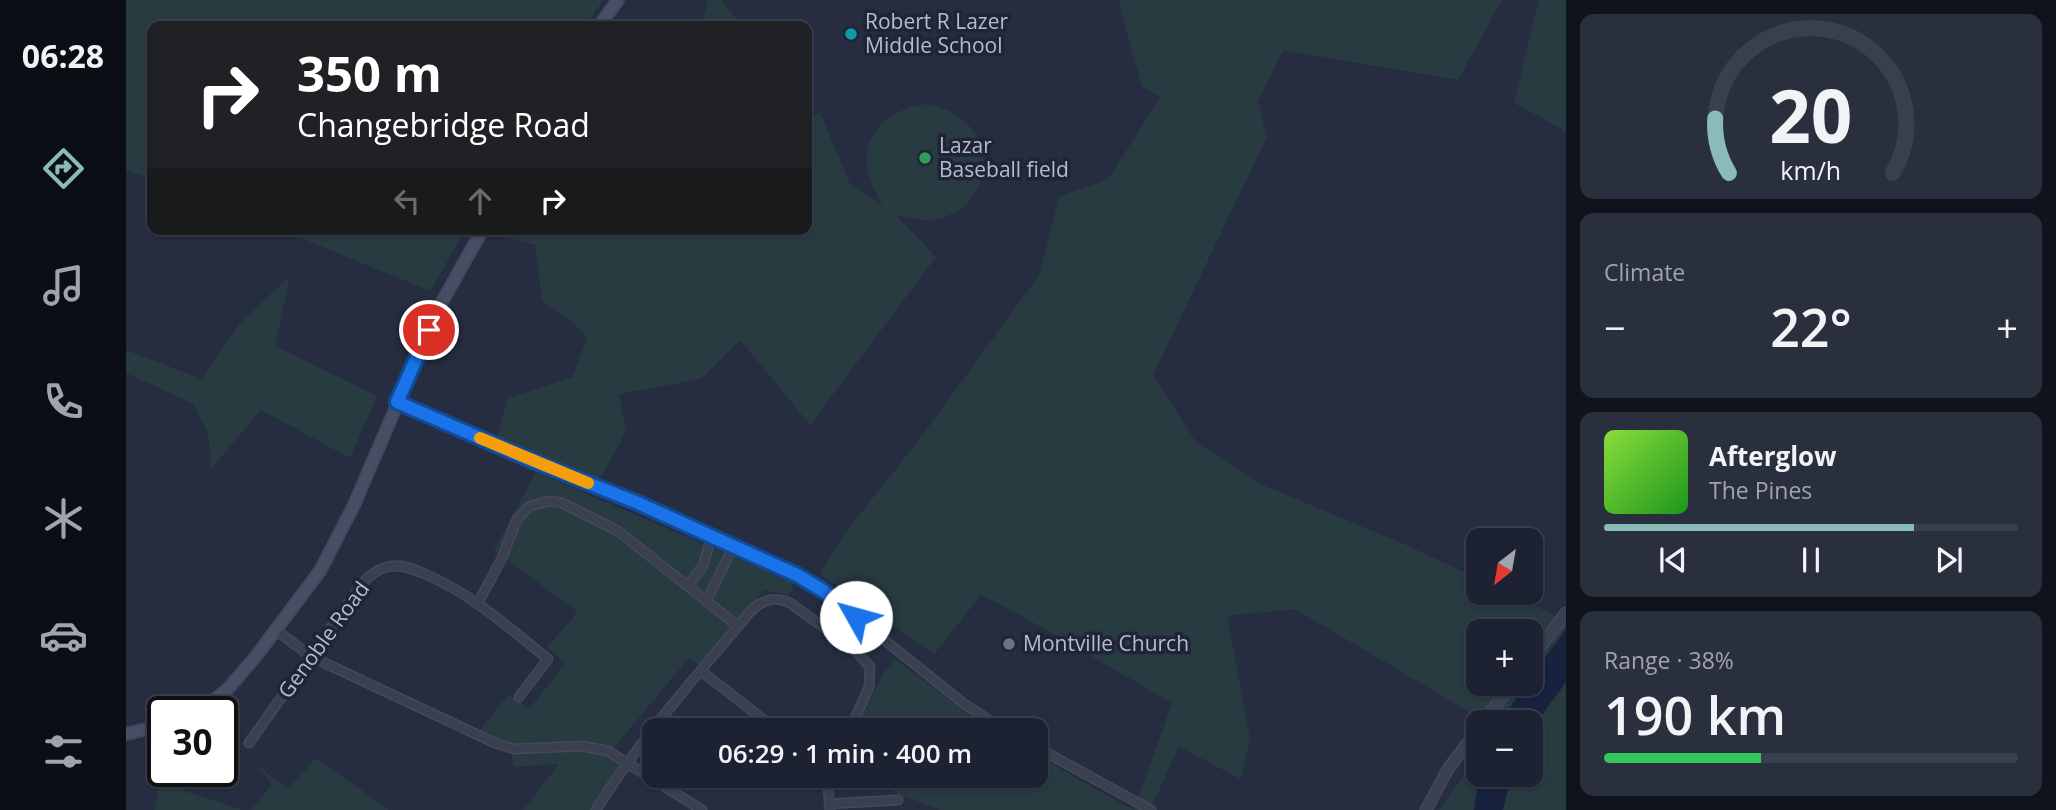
<!DOCTYPE html>
<html lang="en">
<head>
<meta charset="utf-8">
<style>
	body { margin:0; font-family:"Open Sans",sans-serif; background:#292f3d; color:#f1f3f6; height:100vh; display:flex; flex-direction:column; font-size:26px; white-space:nowrap }
	* { box-sizing:border-box; margin:0 }
	p { font-size:23px; color:#a0a4ab }
	.icon { flex:none; width:38px; height:38px; fill:none; stroke:currentColor; stroke-width:2; stroke-linecap:round; stroke-linejoin:round }
	.map { position:relative; flex:1; overflow:hidden }
	.drawer { display:flex; flex-direction:column; gap:14px; padding:14px; background:#0f131b; width:490px }
	.drawer>* { flex:none }
	.banner { position:absolute; left:21px; top:21px; width:665px; height:214px; border-radius:14px; box-shadow:0 2px 5px #0004,0 0 0 2px #3a3f4d; background:#202124; color:#fff; overflow:hidden }
	.needle { width:46px; rotate:211deg }
	.tools { position:absolute; left:1340px; top:528px; display:grid; gap:14px }
	.tools a { display:grid; place-items:center; width:77px; height:77px; border-radius:14px; background:#1c2231; box-shadow:0 2px 5px #0004,0 0 0 2px #3a3f4d; font-size:35px }
	.speed { position:absolute; left:21px; top:696px; display:flex; gap:14px; font-size:35px; font-weight:700; text-align:center }
	.speed>* { display:grid; place-content:center; width:91px; height:91px; border-radius:50%; background:#1c2231; box-shadow:0 2px 5px #0004,0 0 0 2px #3a3f4d; line-height:1 }
	.speed .limit { border:4px solid #111; border-radius:10px; background:#fff; color:#111 }
	.pin { position:absolute; display:grid; place-items:center; width:60px; height:60px; color:#fff; margin:-30px; border:4px solid #fff; border-radius:50%; box-shadow:0 2px 7px #0007 }
	.me { position:absolute; width:77px; margin:-38px; rotate:308deg; stroke-linejoin:round; filter:drop-shadow(0 0 5px #0008) }
	.turn { display:flex; align-items:center; gap:24px; height:147px; padding:0 35px; font-size:32px }
	.turn .icon { width:91px; height:91px; stroke-width:2.5 }
	.turn b { display:block; font-size:49px; line-height:60px }
	.lanes { display:flex; align-items:center; height:66px; padding:0 35px; background:#0003; justify-content:center; gap:35px; direction:ltr }
	.lanes .off { opacity:.35 }
	.big { font-size:52px; font-weight:600; line-height:1.1 }
	.drawer .tile { flex:1; display:flex; flex-direction:column; justify-content:center; gap:10px; min-width:0; padding:0 24px; border-radius:14px; background:#292f3d }
	.drawer .dial { align-items:center; gap:0 }
	.dial svg { height:182px; overflow:visible; fill:none; stroke:#3a3f4d; stroke-width:7; stroke-linecap:round; text-anchor:middle }
	.dial text { fill:#f1f3f6; stroke:none }
	.song { display:flex; align-items:center; gap:21px }
	.cover { width:84px; height:84px; border-radius:10px; background:linear-gradient(135deg,hsl(90 70% 55%),hsl(120 70% 35%)) }
	.played { height:7px; border-radius:4px; background:linear-gradient(90deg,#8bbbb9 75%,#3a3f4d 75%) }
	.keys { display:flex; justify-content:space-around; direction:ltr }
	.heat { display:flex; justify-content:space-between; align-items:center; font-size:38px; direction:ltr }
	.charge { height:10px; border-radius:5px; background:linear-gradient(90deg,#34c759 38%,#3a3f4d 0) }
	.trip { position:absolute; left:516px; top:718px; width:406px; height:70px; border-radius:14px; background:#1c2231; box-shadow:0 2px 5px #0004,0 0 0 2px #3a3f4d; font-weight:600; line-height:70px; text-align:center }
	main { display:flex; flex:1; min-height:0 }
	.menu { display:flex; flex-direction:column; width:126px; justify-content:space-around; align-items:center; background:#0b0e14; color:#a0a4ab }
	.menu .icon { width:49px; height:49px }
	.menu .on { color:#8bbbb9 }
	.menu b { font-size:32px; color:#f1f3f6 }
	.map>svg:first-child { display:block }
</style>
</head>
<body>
<main>
<nav class="menu">
<b>06:28</b>
<svg class="icon on" aria-label="directions" viewBox="0 0 24 24"><path d="M12 3l9 9-9 9-9-9zM9 14v-3h6M13 9l2 2-2 2"/></svg>
<svg class="icon" aria-label="music" viewBox="0 0 24 24"><path d="M9 18V5l10-2v13"/><circle cx="6" cy="18" r="3"/><circle cx="16" cy="16" r="3"/></svg>
<svg class="icon" aria-label="phone" viewBox="0 0 24 24"><path d="M5 4h4l2 5-3 2q2 4 5 5l2-3 5 2v4C11 20 4 13 5 4z"/></svg>
<svg class="icon" aria-label="climate" viewBox="0 0 24 24"><path d="M12 3v18M4 7l16 10M4 17L20 7"/></svg>
<svg class="icon" aria-label="car" viewBox="0 0 24 24"><path d="M5 17H2v-5l4-1 3-4h7l3 4 3 1v5h-3M9 17h6M6 11h13"/><circle cx="7" cy="17" r="2"/><circle cx="17" cy="17" r="2"/></svg>
<svg class="icon" aria-label="filters" viewBox="0 0 24 24"><path d="M4 7h16M4 17h16"/><circle cx="9" cy="7" r="2"/><circle cx="15" cy="17" r="2"/></svg>
</nav>
<div class="map">
<svg width="1440" height="810" viewBox="0 0 1440 810">
	<rect width="100%" height="100%" fill="#262d41"/>
	<g fill="#283b41">
		<path d="M 0,0 L 477,0 L 460,26 L 26,26 L 26,179 L 0,170 Z"/>
		<path d="M 582,0 L 596,0 L 615,26 L 575,26 Z"/>
		<path d="M 996,0 L 1376,0 L 1332,80 L 1157,50 L 1132,102 L 1141,137 L 1027,375 L 1070,442 L 1137,485 L 1280,545 L 1353,579 L 1353,593 L 1382,593 L 1440,621 L 1440,629 L 1405,677 L 1405,632 L 1353,632 L 1353,684 L 1400,684 L 1373,723 L 1362,723 L 1169,609 L 1101,616 L 1124,738 L 1115,779 L 1053,747 L 1024,810 L 1008,810 L 1046,703 L 894,615 L 855,595 L 808,654 L 694,574 L 719,533 L 793,440 L 913,275 L 933,196 L 981,180 L 1035,97 L 1016,87 L 993,3 Z"/>
		<path d="M 1413,0 L 1440,0 L 1440,131 L 1388,103 Z"/>
		<path d="M 802,104 C 896,124 861,248 769,214 L 810,257 L 684,425 L 614,340 L 575,379 L 493,394 L 500,432 L 472,482 L 371,436 L 382,398 L 447,377 L 461,337 L 444,320 L 416,301 L 409,245 L 378,236 L 382,229 L 681,229 L 681,120 L 682,121 L 694,112 L 724,184 L 757,205 C 725,158 742,111 802,104 Z"/>
		<path d="M 153,229 L 340,229 L 304,291 Z"/>
		<path d="M 164,276 L 149,346 L 251,396 L 224,458 L 135,410 L 85,469 L 82,432 L 66,403 L 0,373 L 0,350 L 76,379 L 114,323 Z"/>
		<path d="M 410,472 L 668,583 L 663,595 L 638,590 L 576,667 L 563,658 L 482,755 L 498,767 L 467,810 L 397,810 L 433,764 L 387,767 L 385,748 L 349,736 L 383,694 L 403,709 L 440,663 L 421,647 L 452,612 L 368,550 Z"/>
		<path d="M 769,659 L 858,726 L 865,730 L 730,730 L 757,674 Z"/>
		<path d="M 1440,682 L 1440,810 L 1377,810 L 1385,775 L 1405,775 L 1405,730 Z"/>
		<path d="M 910,755 L 1007,810 L 814,810 L 724,775 L 910,775 Z"/>
		<path d="M 1353,755 L 1353,775 L 1348,810 L 1313,810 Z"/>
		<path d="M 190,758 L 262,809 L 262,810 L 125,810 L 146,784 L 131,765 L 162,789 Z"/>
		<path d="M 33,782 L 116,810 L 29,810 Z"/>
	</g>
	<g fill="#18223f">
		<path d="M 1440,629 L 1440,682 L 1405,730 L 1405,723 L 1373,723 L 1400,684 L 1405,684 L 1405,677 Z"/>
		<path d="M 1353,775 L 1385,775 L 1377,810 L 1348,810 Z"/>
	</g>
	<g fill="none" stroke-linecap="round" stroke-linejoin="round">
		<g stroke="#44495a" stroke-width="11">
			<g id="minor">
				<path d="M 271,402 L 407,461 L 512,503 L 671,575 L 696,590 L 837,703 L 878,730"/>
				<path d="M 562,585 L 577,566 L 585,538"/>
				<path d="M 581,600 L 607,547"/>
				<path d="M 352,603 L 376,558 L 391,519 L 404,506 L 423,501 L 436,503 L 492,531 L 612,626"/>
				<path d="M 151,631 L 186,657 L 369,743 L 388,749 L 456,746 L 482,751 L 576,810"/>
				<path d="M 575,671 L 651,730"/>
				<path d="M 123,743 L 236,584 C 244,575 255,566 268,566 C 279,565 289,570 299,574 C 346,594 383,628 422,659 L 393,697"/>
				<path d="M 910,747 L 1025,810"/>
				<path d="M 703,804 L 772,800"/>
				<path d="M 470,810 C 514,739 571,675 625,611 C 637,599 649,596 664,603 L 728,649 L 744,667 L 743,687 L 724,730"/>
				<path d="M 704,810 L 702,789 L 704,775"/>
			</g>
		</g>
		<g stroke="#44495a" stroke-width="13">
			<g id="tertiary">
				<path d="M 1405,659 L 1440,613"/>
				<path d="M 1356,723 L 1386,684"/>
				<path d="M 1300,810 L 1322,769 L 1353,728"/>
			</g>
		</g>
		<g stroke="#44495a" stroke-width="14">
			<g id="secondary">
				<path d="M 473,26 L 492,0"/>
				<path d="M 72,712 L 101,690 L 131,655 L 194,571 L 228,505 L 312,309 L 357,229"/>
				<path d="M 0,734 L 37,725"/>
			</g>
		</g>
		<use href="#minor" stroke="#3a4050" stroke-width="8"/>
		<use href="#tertiary" stroke="#3a4050" stroke-width="10"/>
		<use href="#secondary" stroke="#484e63" stroke-width="10"/>
	</g>
	<g fill="none" stroke-linecap="round" stroke-linejoin="round">
		<g stroke="#114b97" stroke-width="18">
			<path id="route" d="M 303,330 L 271,402 L 407,461 L 512,503 L 671,575 L 696,590 L 730,617"/>
		</g>
		<use href="#route" stroke="#1a73e8" stroke-width="12"/>
		<path stroke="#f59e0b" stroke-width="12" d="M 354,438 L 462,483"/>
	</g>
	<circle fill="#0f9aa8" stroke="#1f2536" stroke-width="2.5" cx="725" cy="34" r="7"/>
	<circle fill="#2e9e5b" stroke="#1f2536" stroke-width="2.5" cx="799" cy="158" r="7"/>
	<circle fill="#6b7280" stroke="#1f2536" stroke-width="2.5" cx="883" cy="644" r="7"/>
	<g text-anchor="middle" stroke-width="7" stroke-linejoin="round" paint-order="stroke">
		<g font-size="21" fill="#b7bbcb" stroke="#1f2536" text-anchor="start">
			<text x="739" y="29">Robert R Lazer<tspan x="739" dy="24">Middle School</tspan></text>
			<text x="813" y="153">Lazar<tspan x="813" dy="24">Baseball field</tspan></text>
			<text x="897" y="651">Montville Church</text>
		</g>
		<g font-size="21" fill="#b7bbcb" stroke="#1f2536">
			<text transform="translate(198 640) rotate(-54)" y="7">Genoble Road</text>
		</g>
	</g>
</svg>
<div class="tools">
<a><svg class="needle" viewBox="-14 -14 28 28"><path d="M0-13l5 13h-10z" fill="#e53935"/><path d="M0 13l5-13h-10z" fill="#a0a4ab"/></svg></a>
<a>+</a>
<a>−</a>
</div>
<div class="speed"><div class="limit">30</div></div>
<div class="pin" style="left:303px;top:330px;background:#d93025"><svg class="icon" aria-label="arrive" viewBox="0 0 24 24"><path d="M6 21V4h12l-3 4 3 4H6"/></svg></div>
<svg class="me" style="left:730px;top:617px" viewBox="-20 -20 40 40"><circle r="19" fill="#fff"/><path d="M0-13L10 11 0 6-10 11z" fill="#1a73e8"/></svg>
<div class="trip">06:29 · 1 min · 400 m</div>
<div class="banner">
<div class="turn"><svg class="icon" aria-label="right" viewBox="0 0 24 24"><path d="M7 20v-9h11M14 6l5 5-5 5"/></svg><div><b>350 m</b>Changebridge Road</div></div>
<div class="lanes"><svg class="icon off" aria-label="left" viewBox="0 0 24 24"><path d="M17 20v-9H6M10 6l-5 5 5 5"/></svg><svg class="icon off" aria-label="ahead" viewBox="0 0 24 24"><path d="M12 20V5M6 11l6-6 6 6"/></svg><svg class="icon" aria-label="right" viewBox="0 0 24 24"><path d="M7 20v-9h11M14 6l5 5-5 5"/></svg></div>
</div>
</div>
<section class="drawer">
<div class="tile dial"><svg viewBox="0 0 100 80">
<path d="M14 69A42 42 0 1 1 86 69"/>
<path d="M14 69A42 42 0 0 1 8 45" stroke="#8bbbb9"/>
<text x="50" y="56" font-size="32" font-weight="700">20</text>
<text x="50" y="72" font-size="11">km/h</text>
</svg></div>
<div class="tile"><p>Climate</p>
<div class="heat"><a>−</a><b class="big">22°</b><a>+</a></div>
</div>
<div class="tile">
<div class="song"><i class="cover"></i><div><b>Afterglow</b><p>The Pines</p></div></div>
<div class="played"></div>
<div class="keys"><svg class="icon" aria-label="previous" viewBox="0 0 24 24"><path d="M18 5L8 12l10 7zM5 5v14"/></svg><svg class="icon" aria-label="pause" viewBox="0 0 24 24"><path d="M8 5v14M16 5v14"/></svg><svg class="icon" aria-label="next" viewBox="0 0 24 24"><path d="M6 5l10 7-10 7zM19 5v14"/></svg></div>
</div>
<div class="tile"><p>Range · 38%</p><b class="big">190 km</b><div class="charge"></div></div>
</section>
</main>
</body>
</html>
